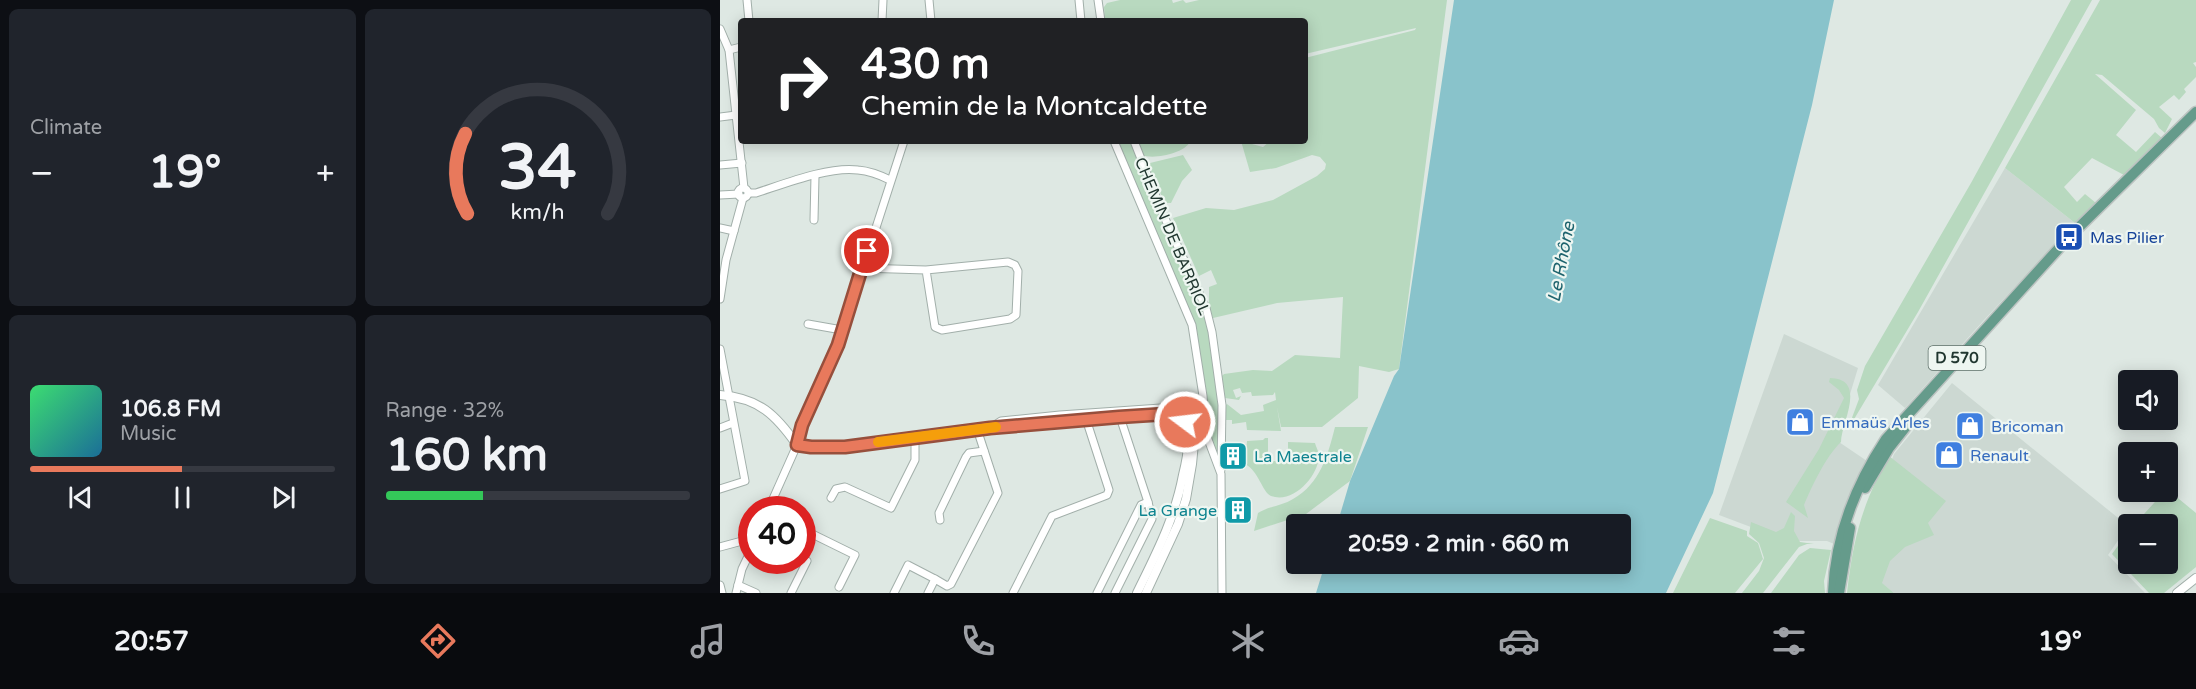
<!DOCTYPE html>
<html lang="en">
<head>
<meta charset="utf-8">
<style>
	body { margin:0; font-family:"Varela Round",sans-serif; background:#20242c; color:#f1f3f6; height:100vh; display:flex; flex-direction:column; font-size:22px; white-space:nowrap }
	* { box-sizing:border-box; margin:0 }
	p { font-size:20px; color:#9ea1a6 }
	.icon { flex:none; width:33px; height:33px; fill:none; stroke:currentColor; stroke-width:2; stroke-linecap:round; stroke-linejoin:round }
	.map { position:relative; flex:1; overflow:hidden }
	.sheet { display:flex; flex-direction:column; gap:9px; padding:9px; background:#0d0f14; width:720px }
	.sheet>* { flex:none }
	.guide { position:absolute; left:18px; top:18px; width:570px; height:126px; border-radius:6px; box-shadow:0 3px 15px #0003; background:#202124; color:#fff; overflow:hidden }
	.fabs { position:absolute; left:1398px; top:370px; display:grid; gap:12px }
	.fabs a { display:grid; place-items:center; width:60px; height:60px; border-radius:6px; background:#171b24; box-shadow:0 3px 15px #0003; font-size:30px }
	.speed { position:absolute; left:18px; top:496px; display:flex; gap:12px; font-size:30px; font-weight:700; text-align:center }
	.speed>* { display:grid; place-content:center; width:78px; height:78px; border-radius:50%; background:#171b24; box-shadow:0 3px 15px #0003; line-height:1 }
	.speed .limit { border:9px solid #d22; background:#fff; color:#111 }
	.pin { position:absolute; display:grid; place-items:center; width:51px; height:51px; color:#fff; margin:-26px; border:3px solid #fff; border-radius:50%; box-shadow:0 2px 6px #0007 }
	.me { position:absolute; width:66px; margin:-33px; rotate:285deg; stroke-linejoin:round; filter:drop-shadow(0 0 4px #0008) }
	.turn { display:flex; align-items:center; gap:21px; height:126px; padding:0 24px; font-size:27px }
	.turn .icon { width:78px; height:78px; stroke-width:2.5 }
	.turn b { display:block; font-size:42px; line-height:51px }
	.big { font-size:45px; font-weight:700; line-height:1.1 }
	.sheet .tile { flex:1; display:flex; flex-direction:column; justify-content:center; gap:9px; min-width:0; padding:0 21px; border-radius:9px; background:#20242c }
	.sheet .dial { align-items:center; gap:0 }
	.dial svg { height:156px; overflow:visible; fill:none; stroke:#363941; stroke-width:7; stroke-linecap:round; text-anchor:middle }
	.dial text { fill:#f1f3f6; stroke:none }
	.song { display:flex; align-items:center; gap:18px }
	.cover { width:72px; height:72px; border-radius:9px; background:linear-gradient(135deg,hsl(140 70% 55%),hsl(200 70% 35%)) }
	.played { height:6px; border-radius:3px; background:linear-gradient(90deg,#e8795c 50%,#363941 50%) }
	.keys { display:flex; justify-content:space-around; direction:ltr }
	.heat { display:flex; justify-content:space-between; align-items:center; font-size:33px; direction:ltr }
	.charge { height:9px; border-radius:4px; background:linear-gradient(90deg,#34c759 32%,#363941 0) }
	.sheet .tiles { flex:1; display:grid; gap:9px; grid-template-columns:repeat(2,1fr) }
	.trip { position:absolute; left:566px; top:514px; width:345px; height:60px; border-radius:6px; background:#171b24; box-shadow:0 3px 15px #0003; font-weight:700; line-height:60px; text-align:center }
	.tabs { display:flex; height:96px; justify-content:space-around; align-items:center; background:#090b0e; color:#9ea1a6 }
	.tabs .icon { width:42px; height:42px }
	.tabs .on { color:#e8795c }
	.tabs b { font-size:27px; color:#f1f3f6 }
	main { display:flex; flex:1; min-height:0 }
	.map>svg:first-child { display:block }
</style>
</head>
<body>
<main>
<section class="sheet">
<div class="tiles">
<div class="tile"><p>Climate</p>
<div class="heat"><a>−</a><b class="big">19°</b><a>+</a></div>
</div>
<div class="tile dial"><svg viewBox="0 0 100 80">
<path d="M14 69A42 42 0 1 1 86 69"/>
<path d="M14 69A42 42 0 0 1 13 28" stroke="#e8795c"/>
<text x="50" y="56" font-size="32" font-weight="700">34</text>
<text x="50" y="72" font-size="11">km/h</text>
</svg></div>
<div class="tile">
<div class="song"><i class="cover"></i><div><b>106.8 FM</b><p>Music</p></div></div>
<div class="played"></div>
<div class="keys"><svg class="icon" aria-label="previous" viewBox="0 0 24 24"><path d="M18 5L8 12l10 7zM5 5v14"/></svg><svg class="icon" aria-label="pause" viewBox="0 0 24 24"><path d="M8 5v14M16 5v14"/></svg><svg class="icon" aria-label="next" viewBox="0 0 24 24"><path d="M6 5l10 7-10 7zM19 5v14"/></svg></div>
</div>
<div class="tile"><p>Range · 32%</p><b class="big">160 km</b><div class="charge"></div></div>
</div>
</section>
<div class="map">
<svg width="1476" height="593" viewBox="0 0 1476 593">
	<rect width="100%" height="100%" fill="#dee8e3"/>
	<g fill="#ccd8d2">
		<path d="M 1285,168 L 1355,223 L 1264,320 L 1185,408 L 1158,385 Z"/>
		<path d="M 1064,334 L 1138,368 L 1116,440 L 1147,461 L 1125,512 L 1114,544 L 1107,541 L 1068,541 L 999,515 Z"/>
		<path d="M 1232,383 L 1408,526 L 1388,555 L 1425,593 L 1174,593 L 1134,561 L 1174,454 Z"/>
	</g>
	<g fill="#b8d9bf">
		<path d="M 400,0 L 452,0 L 453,3 L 463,0 L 466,3 L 479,0 L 727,0 L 679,369 L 669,372 L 639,366 L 638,398 L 602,427 L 561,427 L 557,407 L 561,431 L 527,430 L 526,422 L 512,424 L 512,420 L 506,420 L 505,406 L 507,404 L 521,415 L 544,411 L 543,405 L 556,400 L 555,392 L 553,395 L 532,396 L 531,392 L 522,393 L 520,388 L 513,390 L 516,398 L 521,396 L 519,400 L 505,398 L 502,376 L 504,374 L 533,370 L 552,371 L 575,355 L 620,358 L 623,297 L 557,303 L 493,318 L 489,307 L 489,287 L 497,284 L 491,270 L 479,276 L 453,218 L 486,208 L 514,210 L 553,200 L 597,176 L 605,169 L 606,164 L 600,157 L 592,155 L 556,168 L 530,172 L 521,141 L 543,147 L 550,141 L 585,141 L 585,83 L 588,82 L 585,82 L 585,58 L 695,30 L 696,28 L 585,54 L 585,21 L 385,21 L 384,7 L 387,3 Z"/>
		<path d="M 1351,0 L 1372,0 L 1198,312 L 1127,431 L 1139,399 L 1137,390 L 1145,366 L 1251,183 Z"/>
		<path d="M 1380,0 L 1476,0 L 1476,62 L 1473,63 L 1476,67 L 1476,77 L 1464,89 L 1466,92 L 1459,100 L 1454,95 L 1439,107 L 1452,119 L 1445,133 L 1439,128 L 1434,119 L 1382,75 L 1375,74 L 1416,110 L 1396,135 L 1416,152 L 1435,132 L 1442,138 L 1404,175 L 1372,158 L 1344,187 L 1357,202 L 1365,194 L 1376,203 L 1355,223 L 1285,168 Z"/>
		<path d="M 398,141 L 412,141 L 483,307 C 497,353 499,402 499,450 L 496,451 L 491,444 L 486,389 L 475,324 L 418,192 Z"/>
		<path d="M 416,141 L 470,141 L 470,142 C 464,153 434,160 422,155 Z"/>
		<path d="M 463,155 L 472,170 L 462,181 L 451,203 L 445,203 L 429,169 L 430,163 Z"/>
		<path d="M 1110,378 C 1148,379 1121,423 1121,442 C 1106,456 1092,486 1084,505 L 1088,518 L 1066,502 L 1099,449 L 1124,398 L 1119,390 L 1109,382 Z"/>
		<path d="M 615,427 L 648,427 L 630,481 L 586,514 L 534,531 L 538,513 C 549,506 562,506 573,499 C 600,484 608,455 615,427 Z"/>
		<path d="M 545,438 L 548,438 L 548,461 L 568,461 L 568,442 L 595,443 C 596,447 599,452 599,456 C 598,477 573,504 551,496 C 542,492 539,471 525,464 L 527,441 L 543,440 Z"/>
		<path d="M 1169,456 L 1226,501 L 1208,523 L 1214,535 L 1185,547 L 1170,561 L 1162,583 L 1174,593 L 1127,593 C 1133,539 1142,504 1169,456 Z"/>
		<path d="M 1448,490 L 1476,513 L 1476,567 L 1444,593 L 1429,593 L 1392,554 L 1408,532 L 1408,564 L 1448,564 L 1448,525 L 1414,525 L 1444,492 Z"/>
		<path d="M 1071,512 L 1075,516 L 1074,531 L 1080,542 L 1094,544 L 1087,544 L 1079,547 L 1043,593 L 1022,593 L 1039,571 L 1044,558 L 1039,543 L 1029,534 L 1031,522 L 1056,532 L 1064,528 Z"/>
		<path d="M 990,518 L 1027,531 L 1027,536 L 1038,543 L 1043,559 L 1015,593 L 953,593 Z"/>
		<path d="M 1090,548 L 1111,550 L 1104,581 L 1105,593 L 1051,593 L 1079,555 Z"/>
	</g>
	<path fill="#89c3cb" d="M 734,0 L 1114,0 L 1092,105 L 993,493 L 946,593 L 596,593 L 605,564 L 900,564 L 900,525 L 617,525 L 630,481 L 674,376 L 679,369 Z"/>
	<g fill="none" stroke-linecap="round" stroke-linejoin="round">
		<g stroke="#a2afaa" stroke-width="9">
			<g id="minor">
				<path d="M 27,0 L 29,21"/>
				<path d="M 209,0 L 211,21"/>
				<path d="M 359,0 L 361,21"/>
				<path d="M 378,0 L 381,21"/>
				<path d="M 162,21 L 163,0"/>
				<path d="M 0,29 L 9,50 L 24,188"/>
				<path d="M 9,50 L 21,47"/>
				<path d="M 0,117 L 16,115"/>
				<path d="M 394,141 L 472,325 L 483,396 L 486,434 L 501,474 L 502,593"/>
				<path d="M 414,141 L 442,212 L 486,308 L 492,332 L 502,405 L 501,470"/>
				<path d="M 0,165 L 22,163"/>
				<circle cx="23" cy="193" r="5"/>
				<path d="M 29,193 L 36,193 C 64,184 109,166 138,170 C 150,171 160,175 170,180"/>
				<path d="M 0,195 L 19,194"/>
				<path d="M 94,220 L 95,176"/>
				<path d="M 0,228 L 14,231"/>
				<path d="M 141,268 L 206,270 L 288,262 L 295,265 L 298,271 L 296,315 L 290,319 L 222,330 L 215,327 L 206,270"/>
				<path d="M 0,299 L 6,260 L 23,198"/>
				<path d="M 88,324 L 122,330"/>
				<path d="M 0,349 L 25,481 L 0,489"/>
				<path d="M 453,412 L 455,407 L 484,408"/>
				<path d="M 400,417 L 428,502"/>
				<path d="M 0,428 L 13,423"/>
				<path d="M 270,428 L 281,421 L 340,415 L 455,407"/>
				<path d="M 111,498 L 116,489 L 125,487 L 171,508 L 195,460 L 195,437"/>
				<path d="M 48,510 L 77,445 L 82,425 L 118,345 L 184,141"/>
				<path d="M 220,520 L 219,513 L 246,457 L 249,453 L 264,451"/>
				<path d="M 82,529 L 135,555 L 119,587"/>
				<path d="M 0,547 L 22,541 L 32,543"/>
				<path d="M 0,585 L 2,593"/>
				<path d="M 18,585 L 36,593"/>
				<path d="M 16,593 L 22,569 L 32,548"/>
				<path d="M 71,593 L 87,561"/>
				<path d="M 174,593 L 188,565 L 215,579"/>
				<path d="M 208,593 L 215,579 L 227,586 L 231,584 L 278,493 L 257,429"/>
				<path d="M 293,593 L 332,516 L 382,497 L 387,495 L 389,490 L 366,419"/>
				<path d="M 377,593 L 421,505 L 428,502 L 432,519 L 395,593"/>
			</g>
		</g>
		<g stroke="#a2afaa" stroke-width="10">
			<g id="tertiary">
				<path d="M 0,395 C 39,398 56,415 77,445 L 91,447 L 125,447 L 322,422 L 451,415 L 465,422 L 471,432 L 474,443 L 472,464 L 466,499 L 458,524 L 426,593"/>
				<path d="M 417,593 C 436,554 455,518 463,475 C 466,463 469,451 468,438"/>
				<path d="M 1457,593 L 1476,578"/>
			</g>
		</g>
		<g stroke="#bcc3c1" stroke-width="13">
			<g id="primary">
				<path d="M 1145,488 L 1169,448 L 1188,424"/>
				<path d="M 1113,593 C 1115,536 1135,486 1166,439 L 1349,237 L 1476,112"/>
				<path d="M 1119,593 L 1130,528"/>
			</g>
		</g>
		<use href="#minor" stroke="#fff" stroke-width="7"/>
		<use href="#tertiary" stroke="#fff" stroke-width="8"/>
		<use href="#primary" stroke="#659b8b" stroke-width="10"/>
	</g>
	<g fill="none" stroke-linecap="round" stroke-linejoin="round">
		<g stroke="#974f3c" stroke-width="15">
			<path id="route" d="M 147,251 L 118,345 L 82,425 L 77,445 L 91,447 L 125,447 L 270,428 L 399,417 L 446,414 L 465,422"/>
		</g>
		<use href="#route" stroke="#e8795c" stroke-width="10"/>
		<path stroke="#f59e0b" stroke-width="10" d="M 158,442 L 276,427"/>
	</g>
	<defs>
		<g id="bus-square" transform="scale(1.5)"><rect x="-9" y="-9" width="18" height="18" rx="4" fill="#1a4fb4" stroke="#eef6f1"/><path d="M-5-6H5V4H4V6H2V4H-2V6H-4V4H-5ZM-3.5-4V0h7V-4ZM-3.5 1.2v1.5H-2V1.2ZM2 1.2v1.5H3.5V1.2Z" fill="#fff"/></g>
		<g id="shop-square" transform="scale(1.5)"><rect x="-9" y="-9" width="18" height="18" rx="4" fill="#3f7fe0" stroke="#eef6f1"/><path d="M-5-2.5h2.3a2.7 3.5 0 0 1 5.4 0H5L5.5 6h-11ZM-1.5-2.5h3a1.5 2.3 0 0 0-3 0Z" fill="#fff"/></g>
		<g id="building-square" transform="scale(1.5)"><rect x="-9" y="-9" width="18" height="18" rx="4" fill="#0f9aa8" stroke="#eef6f1"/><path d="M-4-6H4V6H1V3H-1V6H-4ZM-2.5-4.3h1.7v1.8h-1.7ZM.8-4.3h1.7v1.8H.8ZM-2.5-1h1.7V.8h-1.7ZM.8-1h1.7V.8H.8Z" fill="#fff"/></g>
	</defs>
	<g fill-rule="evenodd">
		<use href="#bus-square" x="1349" y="237"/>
		<use href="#shop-square" x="1080" y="422"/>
		<use href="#shop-square" x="1250" y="426"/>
		<use href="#shop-square" x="1229" y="455"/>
		<use href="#building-square" x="513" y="456"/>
		<use href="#building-square" x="518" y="510"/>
	</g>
	<g text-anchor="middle" stroke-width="4.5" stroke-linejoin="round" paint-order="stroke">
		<rect fill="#eef6f1" stroke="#5e706a" stroke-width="1.5" x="1208.5" y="346" width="57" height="24" rx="4.5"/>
		<g font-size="15" font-weight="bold" fill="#213730">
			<text x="1237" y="363">D 570</text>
		</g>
		<g font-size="16" fill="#213730" stroke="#eef6f1">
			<text transform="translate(453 236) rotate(67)" y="6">CHEMIN DE BARRIOL</text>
		</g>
		<g font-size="16" fill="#164399" stroke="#eef6f1" text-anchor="start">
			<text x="1370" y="243">Mas Pilier</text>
		</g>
		<g font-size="16" fill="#366cbe" stroke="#eef6f1" text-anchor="start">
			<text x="1101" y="428">Emmaüs Arles</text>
			<text x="1271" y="432">Bricoman</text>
			<text x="1250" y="461">Renault</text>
		</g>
		<g font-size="16" fill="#0d838f" stroke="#eef6f1" text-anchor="start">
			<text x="534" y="462">La Maestrale</text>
			<text x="497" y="516" text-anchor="end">La Grange</text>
		</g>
		<g font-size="18" font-style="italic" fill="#1f646e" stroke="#eef6f1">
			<text transform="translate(841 262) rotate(-79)" y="6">Le Rhône</text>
		</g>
	</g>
</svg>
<div class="fabs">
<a><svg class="icon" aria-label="sound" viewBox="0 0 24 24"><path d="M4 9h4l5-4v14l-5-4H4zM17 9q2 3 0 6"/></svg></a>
<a>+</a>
<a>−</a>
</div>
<div class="speed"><div class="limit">40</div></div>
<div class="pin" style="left:147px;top:251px;background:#d93025"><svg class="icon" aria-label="arrive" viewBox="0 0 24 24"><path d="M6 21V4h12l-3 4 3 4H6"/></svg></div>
<svg class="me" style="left:465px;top:422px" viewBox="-20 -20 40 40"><circle r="17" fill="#e8795c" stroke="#fff" stroke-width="3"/><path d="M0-11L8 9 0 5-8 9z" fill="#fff"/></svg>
<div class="trip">20:59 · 2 min · 660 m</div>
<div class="guide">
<div class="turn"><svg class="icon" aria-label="right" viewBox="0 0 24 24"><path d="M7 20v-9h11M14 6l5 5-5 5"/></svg><div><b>430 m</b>Chemin de la Montcaldette</div></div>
</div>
</div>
</main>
<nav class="tabs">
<b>20:57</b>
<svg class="icon on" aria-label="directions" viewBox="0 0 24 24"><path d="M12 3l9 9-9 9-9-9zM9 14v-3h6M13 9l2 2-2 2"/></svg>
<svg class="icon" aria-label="music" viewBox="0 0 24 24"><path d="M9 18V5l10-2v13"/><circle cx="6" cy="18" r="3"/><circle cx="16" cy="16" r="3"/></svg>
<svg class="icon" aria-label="phone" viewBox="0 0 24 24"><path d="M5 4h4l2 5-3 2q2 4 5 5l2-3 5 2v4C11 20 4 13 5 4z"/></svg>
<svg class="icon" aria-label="climate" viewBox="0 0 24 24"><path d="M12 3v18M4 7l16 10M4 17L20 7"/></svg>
<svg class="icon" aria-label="car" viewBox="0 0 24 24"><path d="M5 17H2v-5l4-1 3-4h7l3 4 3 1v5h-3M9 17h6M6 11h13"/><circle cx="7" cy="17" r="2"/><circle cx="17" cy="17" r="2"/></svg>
<svg class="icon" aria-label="filters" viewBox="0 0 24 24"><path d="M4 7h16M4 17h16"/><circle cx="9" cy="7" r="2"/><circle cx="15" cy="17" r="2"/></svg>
<b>19°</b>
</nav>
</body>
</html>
